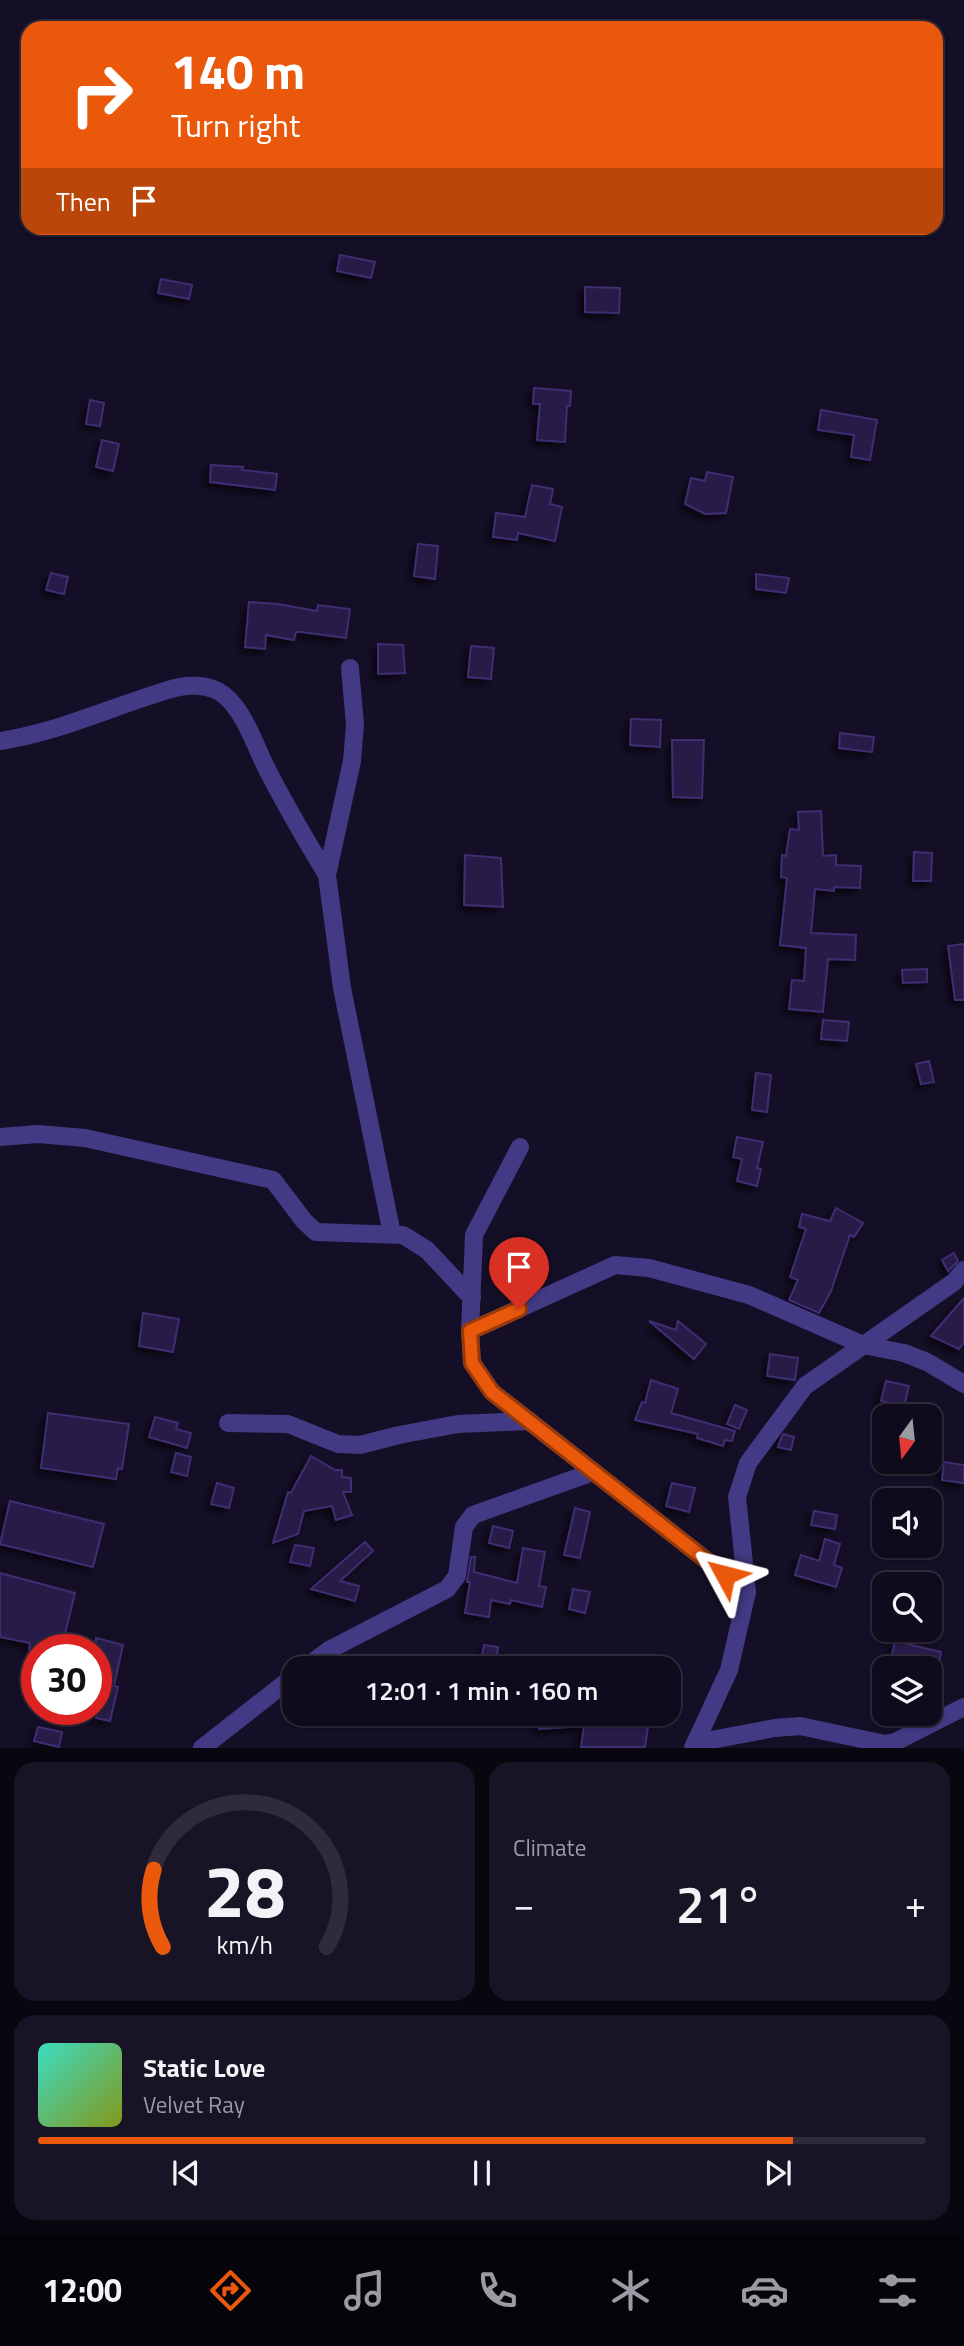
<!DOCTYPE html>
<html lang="en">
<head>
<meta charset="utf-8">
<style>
	body { margin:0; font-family:"Titillium Web",sans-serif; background:#181425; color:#f1f3f6; height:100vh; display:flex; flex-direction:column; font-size:26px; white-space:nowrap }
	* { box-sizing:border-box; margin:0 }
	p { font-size:23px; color:#9b9ba3 }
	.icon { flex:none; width:38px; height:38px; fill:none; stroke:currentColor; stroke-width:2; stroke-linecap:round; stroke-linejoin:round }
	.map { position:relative; height:1748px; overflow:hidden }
	.panel { display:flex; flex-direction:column; gap:14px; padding:14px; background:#08060f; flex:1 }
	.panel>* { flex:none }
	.guide { position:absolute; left:21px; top:21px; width:922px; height:214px; border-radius:21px; box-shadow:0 2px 5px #0004,0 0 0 2px #2f2b3b; background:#ea580c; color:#fff; overflow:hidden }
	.needle { width:46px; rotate:195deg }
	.buttons { position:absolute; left:872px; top:1404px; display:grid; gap:14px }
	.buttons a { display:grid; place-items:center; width:70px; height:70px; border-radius:14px; background:#0f0b1c; box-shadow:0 2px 5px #0004,0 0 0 2px #2f2b3b; font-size:35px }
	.speed { position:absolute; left:21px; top:1634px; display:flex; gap:14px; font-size:35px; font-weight:700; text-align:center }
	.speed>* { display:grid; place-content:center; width:91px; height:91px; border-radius:50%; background:#0f0b1c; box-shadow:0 2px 5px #0004,0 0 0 2px #2f2b3b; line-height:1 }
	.speed .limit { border:10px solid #d22; background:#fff; color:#111 }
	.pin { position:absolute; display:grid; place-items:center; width:60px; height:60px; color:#fff; margin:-72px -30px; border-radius:50% 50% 50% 0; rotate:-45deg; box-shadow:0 0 7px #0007 }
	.pin .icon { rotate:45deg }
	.me { position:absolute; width:77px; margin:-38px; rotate:308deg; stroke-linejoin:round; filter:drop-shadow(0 0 5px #0008) }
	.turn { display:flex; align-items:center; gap:24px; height:147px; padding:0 35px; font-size:32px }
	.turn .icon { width:91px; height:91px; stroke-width:2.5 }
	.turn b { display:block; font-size:49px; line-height:60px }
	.then { display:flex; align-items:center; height:66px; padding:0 35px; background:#0003; gap:14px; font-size:26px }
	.big { font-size:52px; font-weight:600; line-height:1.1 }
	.panel .widget { flex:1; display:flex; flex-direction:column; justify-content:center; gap:10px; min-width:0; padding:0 24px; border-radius:21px; background:#181425 }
	.panel .dial { align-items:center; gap:0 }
	.dial svg { height:182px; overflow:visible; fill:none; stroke:#2f2b3b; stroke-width:7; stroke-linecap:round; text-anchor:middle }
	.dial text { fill:#f1f3f6; stroke:none }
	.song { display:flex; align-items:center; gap:21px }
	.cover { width:84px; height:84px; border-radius:10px; background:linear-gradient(135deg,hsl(170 70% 55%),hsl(70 70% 35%)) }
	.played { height:7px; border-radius:4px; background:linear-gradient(90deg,#ea580c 85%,#2f2b3b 85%) }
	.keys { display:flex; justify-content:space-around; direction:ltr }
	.heat { display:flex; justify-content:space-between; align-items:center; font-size:38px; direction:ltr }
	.panel .tiles { flex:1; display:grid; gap:14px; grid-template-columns:1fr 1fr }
	.widget:last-child { grid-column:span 2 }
	.trip { position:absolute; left:282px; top:1656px; width:399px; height:70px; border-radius:21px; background:#0f0b1c; box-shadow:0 2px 5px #0004,0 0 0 2px #2f2b3b; font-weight:600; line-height:70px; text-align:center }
	.tabs { display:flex; height:112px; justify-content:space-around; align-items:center; background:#06040b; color:#9b9ba3 }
	.tabs .icon { width:49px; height:49px }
	.tabs .active { color:#ea580c }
	.tabs b { font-size:32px; color:#f1f3f6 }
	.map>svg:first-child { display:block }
</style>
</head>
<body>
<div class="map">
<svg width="964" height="1748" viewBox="0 0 964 1748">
	<defs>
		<filter id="shadow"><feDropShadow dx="-4.5" dy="4.5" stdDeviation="3.5" flood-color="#0009"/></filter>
	</defs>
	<rect width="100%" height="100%" fill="#140f26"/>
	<g fill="#271b47" stroke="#3f2d72" stroke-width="2" filter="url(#shadow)">
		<path d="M 340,255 L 375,262 L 371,278 L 337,271 Z"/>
		<path d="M 161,279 L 192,285 L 189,299 L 158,293 Z"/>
		<path d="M 585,287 L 620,288 L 619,313 L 585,312 Z"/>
		<path d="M 534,388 L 571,391 L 570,406 L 567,406 L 565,442 L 537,440 L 540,404 L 533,404 Z"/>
		<path d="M 90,400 L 104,403 L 100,426 L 86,424 Z"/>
		<path d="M 821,410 L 877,420 L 870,460 L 851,457 L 854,435 L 818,430 Z"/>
		<path d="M 102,440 L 119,444 L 113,471 L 96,467 Z"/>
		<path d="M 211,465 L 243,467 L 242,470 L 277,474 L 275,490 L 210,482 Z"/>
		<path d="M 707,472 L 733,477 L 726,513 L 705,514 L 685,504 L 691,478 L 705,481 Z"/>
		<path d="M 532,485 L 553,489 L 550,504 L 562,507 L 555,541 L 518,533 L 517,540 L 493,537 L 496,513 L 525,517 Z"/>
		<path d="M 418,544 L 438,546 L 435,579 L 414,576 Z"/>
		<path d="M 51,573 L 68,577 L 64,594 L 46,590 Z"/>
		<path d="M 756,574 L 789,578 L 786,593 L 756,589 Z"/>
		<path d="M 249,602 L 278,604 L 317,611 L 318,605 L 350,609 L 346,638 L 301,632 L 296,632 L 294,640 L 266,635 L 265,649 L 245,647 Z"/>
		<path d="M 378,644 L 403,645 L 405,673 L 378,674 Z"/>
		<path d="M 471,646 L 494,648 L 491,679 L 468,677 Z"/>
		<path d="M 631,719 L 661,720 L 660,747 L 630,745 Z"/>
		<path d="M 840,733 L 874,737 L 872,752 L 839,748 Z"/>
		<path d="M 672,740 L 704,740 L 702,798 L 673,797 Z"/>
		<path d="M 821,811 L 823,856 L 836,855 L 836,865 L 861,866 L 860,888 L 834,887 L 834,891 L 815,889 L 811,933 L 856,935 L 855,960 L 828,959 L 823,1012 L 789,1009 L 792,980 L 804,981 L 806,948 L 780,945 L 787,878 L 781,877 L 782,855 L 786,856 L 790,829 L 799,830 L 798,812 Z"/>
		<path d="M 914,852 L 932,853 L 931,881 L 913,881 Z"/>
		<path d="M 465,855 L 501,858 L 503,907 L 464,905 Z"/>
		<path d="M 964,944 L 964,1000 L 955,1000 L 948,946 Z"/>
		<path d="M 927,969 L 927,982 L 903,983 L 902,970 Z"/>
		<path d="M 823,1020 L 849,1022 L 847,1041 L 821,1039 Z"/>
		<path d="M 929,1061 L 934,1082 L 921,1084 L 916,1064 Z"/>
		<path d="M 756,1073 L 771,1075 L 767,1112 L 752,1110 Z"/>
		<path d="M 737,1137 L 763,1142 L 757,1168 L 761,1169 L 757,1186 L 737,1181 L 742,1159 L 733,1157 Z"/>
		<path d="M 836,1208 L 863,1223 L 854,1237 L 850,1235 L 831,1291 L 819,1313 L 789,1300 L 798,1280 L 790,1277 L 806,1229 L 799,1227 L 802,1214 L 830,1221 Z"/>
		<path d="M 954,1253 L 958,1261 L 948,1271 L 942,1260 Z"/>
		<path d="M 964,1298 L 964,1342 L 959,1349 L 931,1336 Z"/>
		<path d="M 143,1313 L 179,1319 L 173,1352 L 139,1346 Z"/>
		<path d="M 649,1321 L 676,1330 L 678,1321 L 706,1344 L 694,1359 Z"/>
		<path d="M 770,1354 L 798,1358 L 795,1380 L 767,1376 Z"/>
		<path d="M 651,1380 L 678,1389 L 671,1413 L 735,1431 L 732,1441 L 725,1440 L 723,1446 L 697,1438 L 698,1434 L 635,1420 L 642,1402 L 645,1403 Z"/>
		<path d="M 886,1381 L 909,1386 L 904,1406 L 881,1401 Z"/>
		<path d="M 735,1405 L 747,1410 L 739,1429 L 727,1424 Z"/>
		<path d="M 48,1413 L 129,1424 L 122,1469 L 118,1468 L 116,1479 L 41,1468 Z"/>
		<path d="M 155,1417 L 178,1423 L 176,1429 L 191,1433 L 187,1448 L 149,1437 Z"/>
		<path d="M 783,1434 L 794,1437 L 791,1450 L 778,1447 Z"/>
		<path d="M 176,1453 L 191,1457 L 187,1476 L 171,1472 Z"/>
		<path d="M 311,1456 L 335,1470 L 342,1470 L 342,1477 L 351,1478 L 351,1492 L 343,1492 L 352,1515 L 336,1520 L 332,1506 L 304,1511 L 298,1534 L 273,1543 L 288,1492 L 291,1493 Z"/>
		<path d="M 944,1462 L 964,1465 L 964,1483 L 942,1480 Z"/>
		<path d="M 217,1483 L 234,1488 L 229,1508 L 211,1504 Z"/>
		<path d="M 672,1483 L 695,1488 L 689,1512 L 666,1506 Z"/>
		<path d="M 10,1501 L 104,1524 L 93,1567 L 0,1544 Z"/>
		<path d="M 575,1508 L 590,1512 L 580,1558 L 564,1555 Z"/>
		<path d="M 814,1511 L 837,1515 L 835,1529 L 811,1525 Z"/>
		<path d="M 493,1526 L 513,1531 L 509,1548 L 489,1543 Z"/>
		<path d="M 825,1539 L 840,1544 L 834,1565 L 842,1568 L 836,1587 L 795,1575 L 801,1555 L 819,1561 Z"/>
		<path d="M 365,1542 L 373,1551 L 340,1581 L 359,1586 L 355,1601 L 311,1589 Z"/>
		<path d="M 295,1545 L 314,1548 L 310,1566 L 290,1562 Z"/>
		<path d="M 523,1548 L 545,1552 L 539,1586 L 546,1587 L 542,1607 L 511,1600 L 510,1604 L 491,1600 L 489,1617 L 465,1613 L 470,1582 L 467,1582 L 471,1557 L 475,1557 L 474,1572 L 517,1583 Z"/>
		<path d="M 0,1573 L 75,1593 L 61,1650 L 29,1650 L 30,1643 L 0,1637 Z"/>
		<path d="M 573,1589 L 590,1592 L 585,1613 L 569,1609 Z"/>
		<path d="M 96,1638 L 123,1645 L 114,1686 L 118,1687 L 110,1721 L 96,1718 Z"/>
		<path d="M 895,1641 L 941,1652 L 938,1668 L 889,1668 Z"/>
		<path d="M 484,1645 L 498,1647 L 496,1663 L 481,1660 Z"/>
		<path d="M 570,1713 L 650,1713 L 645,1747 L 581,1747 L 584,1726 L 539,1729 L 538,1715 Z"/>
		<path d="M 38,1727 L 62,1732 L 59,1747 L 34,1741 Z"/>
	</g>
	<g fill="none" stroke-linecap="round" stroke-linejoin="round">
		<g stroke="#423a84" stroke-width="18">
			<path d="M 350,668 L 355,725 L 352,761 L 327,875 L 342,988 L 392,1234"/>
			<path d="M 0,741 C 59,732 111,707 168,690 C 185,684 209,683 224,695 C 246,713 256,749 269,773 C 287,808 307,842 327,875"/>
			<path d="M 0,1137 L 38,1134 L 85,1138 L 273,1180 L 304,1221 L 316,1232 L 403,1235 L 427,1250 L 472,1298"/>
			<path d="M 520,1147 L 474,1235 L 470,1331 L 472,1363 L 492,1392 L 747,1592"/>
			<path d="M 470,1331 L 615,1265 L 649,1268 L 749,1295 L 863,1345 L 904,1353 L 927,1362 L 964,1384"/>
			<path d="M 228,1423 L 288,1424 L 338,1444 L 360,1445 L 399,1435 L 458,1424 L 529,1421"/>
			<path d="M 305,1668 L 329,1650 L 447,1589 L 457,1576 L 464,1527 L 473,1515 L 593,1472"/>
			<path d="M 695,1743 L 775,1728 L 800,1726 L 885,1744 L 895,1742 L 964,1707"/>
			<path d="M 202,1748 L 294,1676"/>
			<path d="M 693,1748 L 729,1670 L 747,1592 L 737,1497 L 748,1463 L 805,1386 L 954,1282 L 964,1270"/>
		</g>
	</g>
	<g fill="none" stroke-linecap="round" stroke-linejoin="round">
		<g stroke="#983908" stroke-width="18">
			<path id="route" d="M 519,1309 L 470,1331 L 472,1363 L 492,1392 L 725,1575"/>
		</g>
		<use href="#route" stroke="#ea580c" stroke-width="12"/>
	</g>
</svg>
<div class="buttons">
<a><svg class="needle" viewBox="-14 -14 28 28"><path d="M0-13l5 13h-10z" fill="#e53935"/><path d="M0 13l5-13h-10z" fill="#9b9ba3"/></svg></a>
<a><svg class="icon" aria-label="sound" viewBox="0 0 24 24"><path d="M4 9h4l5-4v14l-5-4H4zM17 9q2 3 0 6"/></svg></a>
<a><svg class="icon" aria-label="search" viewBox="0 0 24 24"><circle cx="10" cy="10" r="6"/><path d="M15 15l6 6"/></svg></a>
<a><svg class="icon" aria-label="layers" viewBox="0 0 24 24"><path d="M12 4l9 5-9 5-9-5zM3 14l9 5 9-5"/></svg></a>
</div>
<div class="speed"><div class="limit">30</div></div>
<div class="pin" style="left:519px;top:1309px;background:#d93025"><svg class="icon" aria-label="arrive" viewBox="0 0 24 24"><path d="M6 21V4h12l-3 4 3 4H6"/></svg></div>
<svg class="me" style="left:725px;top:1575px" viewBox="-20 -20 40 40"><path d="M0-17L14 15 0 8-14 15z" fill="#ea580c" stroke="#fff" stroke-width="4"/></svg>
<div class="trip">12:01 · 1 min · 160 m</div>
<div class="guide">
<div class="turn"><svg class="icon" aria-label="right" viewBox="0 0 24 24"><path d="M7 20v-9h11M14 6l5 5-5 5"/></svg><div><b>140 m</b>Turn right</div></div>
<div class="then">Then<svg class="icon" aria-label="arrive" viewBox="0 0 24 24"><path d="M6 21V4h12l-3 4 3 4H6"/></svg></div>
</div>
</div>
<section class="panel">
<div class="tiles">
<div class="widget dial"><svg viewBox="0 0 100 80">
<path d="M14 69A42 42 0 1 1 86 69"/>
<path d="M14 69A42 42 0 0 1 10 35" stroke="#ea580c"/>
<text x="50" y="56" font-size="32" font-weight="700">28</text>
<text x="50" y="72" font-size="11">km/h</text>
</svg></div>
<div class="widget"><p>Climate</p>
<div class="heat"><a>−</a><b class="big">21°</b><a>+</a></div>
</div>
<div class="widget">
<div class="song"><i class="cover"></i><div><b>Static Love</b><p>Velvet Ray</p></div></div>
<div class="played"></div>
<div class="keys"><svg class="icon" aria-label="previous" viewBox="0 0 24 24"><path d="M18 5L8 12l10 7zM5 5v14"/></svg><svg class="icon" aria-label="pause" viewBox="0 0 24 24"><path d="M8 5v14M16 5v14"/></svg><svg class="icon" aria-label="next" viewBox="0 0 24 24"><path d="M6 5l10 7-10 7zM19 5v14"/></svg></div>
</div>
</div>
</section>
<nav class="tabs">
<b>12:00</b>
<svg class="icon active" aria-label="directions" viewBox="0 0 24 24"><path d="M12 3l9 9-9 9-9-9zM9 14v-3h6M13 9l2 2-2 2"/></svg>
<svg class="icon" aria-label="music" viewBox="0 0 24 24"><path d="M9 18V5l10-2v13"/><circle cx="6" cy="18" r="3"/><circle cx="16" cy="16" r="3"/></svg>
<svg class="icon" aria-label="phone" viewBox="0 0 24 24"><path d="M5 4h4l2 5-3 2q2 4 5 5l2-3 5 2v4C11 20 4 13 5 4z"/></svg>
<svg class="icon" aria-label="climate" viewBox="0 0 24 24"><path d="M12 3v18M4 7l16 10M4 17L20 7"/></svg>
<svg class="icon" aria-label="car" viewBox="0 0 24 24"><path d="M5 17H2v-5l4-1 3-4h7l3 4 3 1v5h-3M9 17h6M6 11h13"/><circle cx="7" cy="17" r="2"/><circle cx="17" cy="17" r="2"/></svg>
<svg class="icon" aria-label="filters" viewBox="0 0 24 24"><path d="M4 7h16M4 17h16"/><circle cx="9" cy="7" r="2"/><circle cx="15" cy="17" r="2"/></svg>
</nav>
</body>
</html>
